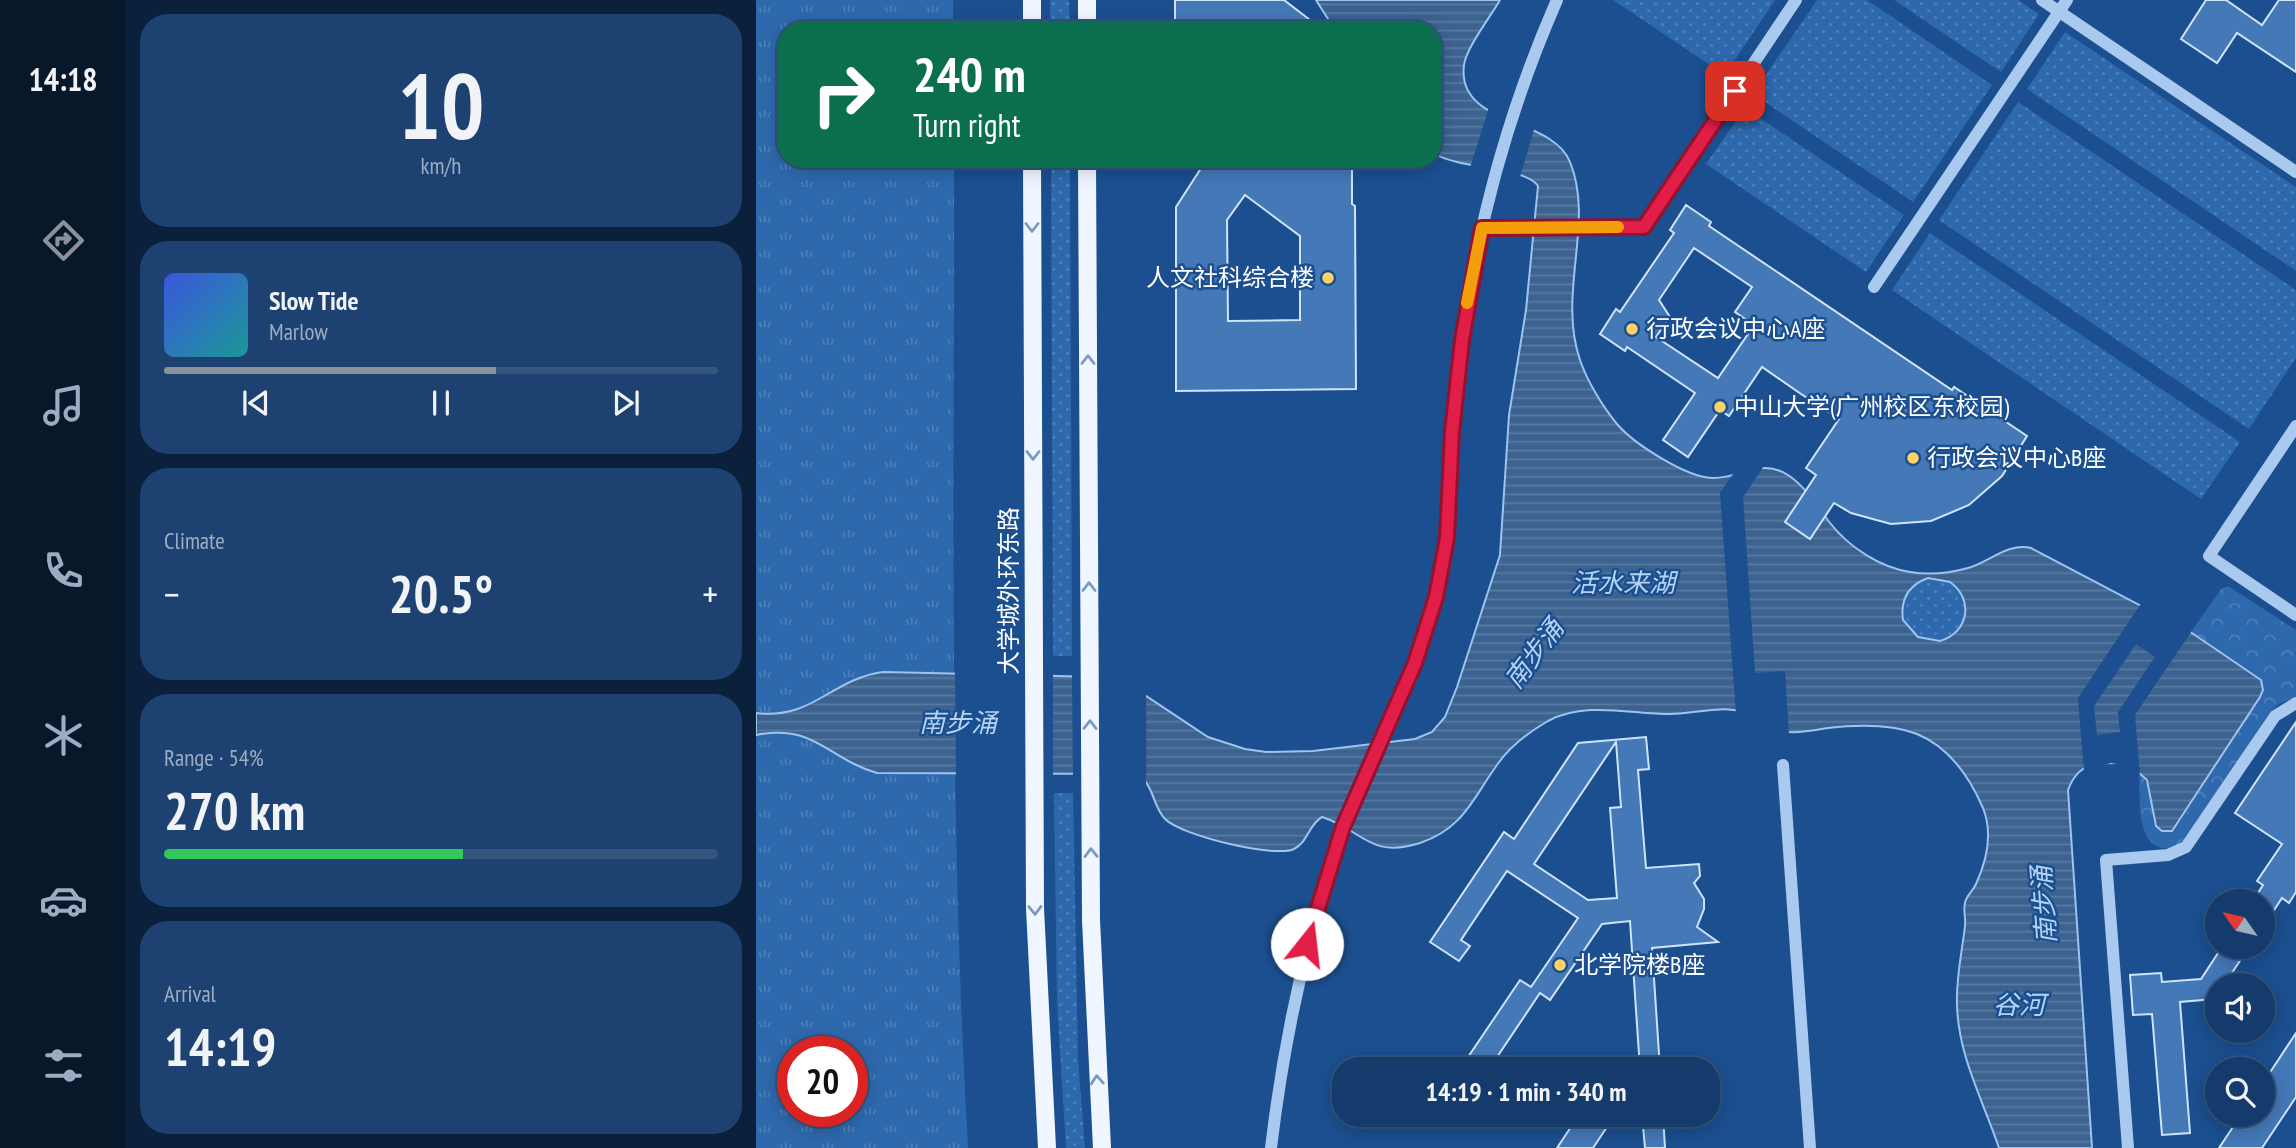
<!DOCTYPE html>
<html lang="en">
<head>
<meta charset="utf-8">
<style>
	body { margin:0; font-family:"PT Sans Narrow","Noto Sans SC",sans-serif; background:#1d4271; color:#f1f3f6; height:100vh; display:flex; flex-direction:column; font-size:26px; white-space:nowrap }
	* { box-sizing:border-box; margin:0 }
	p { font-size:23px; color:#9dadc1 }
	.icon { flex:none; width:38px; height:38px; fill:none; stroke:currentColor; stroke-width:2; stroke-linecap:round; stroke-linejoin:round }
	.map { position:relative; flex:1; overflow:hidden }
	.drawer { display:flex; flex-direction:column; gap:14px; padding:14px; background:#0b203b; width:630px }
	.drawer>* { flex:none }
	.guide { position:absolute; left:21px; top:21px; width:665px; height:147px; border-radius:28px; box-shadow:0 4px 18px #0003,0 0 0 2px #33557e; background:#0b6e4f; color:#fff; overflow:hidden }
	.needle { width:46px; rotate:304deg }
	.tools { position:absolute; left:1449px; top:889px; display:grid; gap:14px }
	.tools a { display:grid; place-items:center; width:70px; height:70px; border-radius:50%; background:#143b6b; box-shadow:0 4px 18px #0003,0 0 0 2px #33557e; font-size:35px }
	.speed { position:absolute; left:21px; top:1036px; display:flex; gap:14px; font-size:35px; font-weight:700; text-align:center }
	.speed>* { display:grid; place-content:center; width:91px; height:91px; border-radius:50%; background:#143b6b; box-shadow:0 4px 18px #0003,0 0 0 2px #33557e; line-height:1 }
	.speed .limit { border:10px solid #d22; background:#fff; color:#111 }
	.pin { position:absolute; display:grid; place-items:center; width:60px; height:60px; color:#fff; margin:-30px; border-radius:14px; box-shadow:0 4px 10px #0006 }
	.me { position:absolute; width:77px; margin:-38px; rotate:16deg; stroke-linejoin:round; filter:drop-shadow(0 0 5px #0008) }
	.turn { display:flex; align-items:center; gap:24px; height:147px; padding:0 21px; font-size:32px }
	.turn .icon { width:91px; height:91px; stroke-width:2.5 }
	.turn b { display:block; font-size:49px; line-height:60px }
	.big { font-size:52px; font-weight:700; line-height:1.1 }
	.drawer .card { flex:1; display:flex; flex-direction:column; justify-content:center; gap:10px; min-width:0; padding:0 24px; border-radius:28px; background:#1d4271 }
	.drawer .dial { align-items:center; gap:0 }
	.dial b { font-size:91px; line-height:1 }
	.song { display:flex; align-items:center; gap:21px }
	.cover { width:84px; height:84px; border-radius:10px; background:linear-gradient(135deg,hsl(230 70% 55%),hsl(180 70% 35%)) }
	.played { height:7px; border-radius:4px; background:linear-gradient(90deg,#8c9099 60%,#33557e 60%) }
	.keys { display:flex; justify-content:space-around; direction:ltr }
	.heat { display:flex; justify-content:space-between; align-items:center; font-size:38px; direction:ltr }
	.charge { height:10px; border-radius:5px; background:linear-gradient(90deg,#34c759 54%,#33557e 0) }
	.trip { position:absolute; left:576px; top:1057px; width:388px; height:70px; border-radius:28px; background:#143b6b; box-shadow:0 4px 18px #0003,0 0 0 2px #33557e; font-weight:700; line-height:70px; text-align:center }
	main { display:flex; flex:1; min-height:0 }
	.menu { display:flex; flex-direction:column; width:126px; justify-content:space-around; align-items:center; background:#08182b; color:#9dadc1 }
	.menu .icon { width:49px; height:49px }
	.menu .active { color:#8c9099 }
	.menu b { font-size:32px; color:#f1f3f6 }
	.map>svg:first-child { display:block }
</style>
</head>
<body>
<main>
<nav class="menu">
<b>14:18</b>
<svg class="icon active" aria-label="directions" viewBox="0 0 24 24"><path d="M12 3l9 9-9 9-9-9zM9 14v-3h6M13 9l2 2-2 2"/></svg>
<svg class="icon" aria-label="music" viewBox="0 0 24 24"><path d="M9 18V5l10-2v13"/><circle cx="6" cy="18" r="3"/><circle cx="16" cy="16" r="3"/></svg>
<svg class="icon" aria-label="phone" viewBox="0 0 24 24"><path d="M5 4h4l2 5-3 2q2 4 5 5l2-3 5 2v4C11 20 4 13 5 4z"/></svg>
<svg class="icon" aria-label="climate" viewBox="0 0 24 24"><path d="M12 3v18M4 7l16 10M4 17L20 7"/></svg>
<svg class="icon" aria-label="car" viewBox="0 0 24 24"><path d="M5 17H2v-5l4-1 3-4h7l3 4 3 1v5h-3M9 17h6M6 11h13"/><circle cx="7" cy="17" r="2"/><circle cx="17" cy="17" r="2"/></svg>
<svg class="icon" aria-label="filters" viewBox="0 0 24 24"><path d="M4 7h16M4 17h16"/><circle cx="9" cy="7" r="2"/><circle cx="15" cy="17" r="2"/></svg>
</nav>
<section class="drawer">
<div class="card dial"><b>10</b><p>km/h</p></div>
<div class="card">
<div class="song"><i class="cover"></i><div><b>Slow Tide</b><p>Marlow</p></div></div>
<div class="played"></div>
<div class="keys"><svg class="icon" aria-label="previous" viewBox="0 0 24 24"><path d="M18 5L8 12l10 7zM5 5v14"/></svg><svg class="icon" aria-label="pause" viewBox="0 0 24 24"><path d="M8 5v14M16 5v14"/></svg><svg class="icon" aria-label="next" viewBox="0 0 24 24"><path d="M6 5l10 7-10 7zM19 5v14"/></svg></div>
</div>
<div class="card"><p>Climate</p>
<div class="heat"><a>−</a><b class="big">20.5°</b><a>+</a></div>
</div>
<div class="card"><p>Range · 54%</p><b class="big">270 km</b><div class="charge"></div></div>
<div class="card"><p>Arrival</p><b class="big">14:19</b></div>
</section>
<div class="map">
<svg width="1540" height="1148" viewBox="0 0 1540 1148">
	<defs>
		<pattern id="grass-dots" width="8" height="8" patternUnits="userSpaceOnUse" patternTransform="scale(1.75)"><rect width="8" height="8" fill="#2e69ad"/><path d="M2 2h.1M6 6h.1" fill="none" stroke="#4d80b9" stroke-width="1.8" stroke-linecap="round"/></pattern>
		<pattern id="forest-crowns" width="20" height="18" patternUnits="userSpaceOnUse" patternTransform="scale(1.75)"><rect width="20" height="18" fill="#2e69ad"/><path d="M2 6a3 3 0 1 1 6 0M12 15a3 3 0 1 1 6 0" fill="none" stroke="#4d80b9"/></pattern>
		<pattern id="park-tufts" width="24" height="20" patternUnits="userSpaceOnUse" patternTransform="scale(1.75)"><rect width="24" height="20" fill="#2e69ad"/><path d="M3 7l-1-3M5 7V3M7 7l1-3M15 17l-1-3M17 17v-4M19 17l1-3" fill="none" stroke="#4d80b9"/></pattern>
		<pattern id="water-rules" width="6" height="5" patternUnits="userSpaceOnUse" patternTransform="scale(1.75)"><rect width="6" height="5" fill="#3c6290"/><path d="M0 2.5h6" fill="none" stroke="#597aa1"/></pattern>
	</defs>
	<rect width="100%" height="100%" fill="#1b4f8f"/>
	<g fill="url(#grass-dots)">
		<path d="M 294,0 L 313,0 L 314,30 L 294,30 Z"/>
		<path d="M 857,0 L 1019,0 L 969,75 Z"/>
		<path d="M 1061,0 L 1111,0 L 1236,85 L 1157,202 L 997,94 Z"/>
		<path d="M 1138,0 L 1262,0 L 1283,14 L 1245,72 Z"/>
		<path d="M 1309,32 L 1540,187 L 1540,271 L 1271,89 Z"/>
		<path d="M 1262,102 L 1540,290 L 1540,358 L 1493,429 L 1183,220 Z"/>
		<path d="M 989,108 L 1148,215 L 1110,272 L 950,164 Z"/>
		<path d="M 295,159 L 314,159 L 316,656 L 297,656 Z"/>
		<path d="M 1174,233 L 1484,442 L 1445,499 L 1136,290 Z"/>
		<circle cx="1178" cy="610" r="32"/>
		<path d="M 298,793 L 317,793 L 322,1059 L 329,1148 L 310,1148 L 301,1001 Z"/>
	</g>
	<path fill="url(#forest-crowns)" d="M 1472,586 L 1540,630 L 1540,697 L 1523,704 L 1514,712 L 1431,837 C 1424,844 1417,850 1407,848 C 1378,843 1385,792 1383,770 L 1393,787 L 1398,823 L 1409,832 L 1423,823 L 1506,693 L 1502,678 L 1435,632 L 1465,589 Z"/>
	<path fill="url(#park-tufts)" fill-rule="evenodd" d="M 0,0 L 197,0 L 197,30 L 30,30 L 30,159 L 198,159 C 198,489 193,819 212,1148 L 0,1148 ZM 37,1052 L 96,1052 L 96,1111 L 37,1111 Z"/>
	<path fill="url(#water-rules)" stroke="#9cc4f0" stroke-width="2" fill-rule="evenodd" d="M 560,0 L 744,0 C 735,16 710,48 708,65 C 700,127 796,116 814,162 C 839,223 801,293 824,360 C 831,381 847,407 861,424 C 878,444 930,477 956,478 C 985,479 1004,457 1032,475 C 1050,487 1061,506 1074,523 C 1093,547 1123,567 1154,572 C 1172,575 1194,573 1212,568 C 1233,562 1253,542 1275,548 L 1433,631 L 1505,680 L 1507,690 L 1504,697 L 1416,831 L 1406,831 L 1400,826 L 1391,780 L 1372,763 C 1343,763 1323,760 1312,790 L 1336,1148 L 1243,1148 C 1227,1100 1202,1056 1201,1004 C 1200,977 1206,952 1209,926 C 1210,918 1207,910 1209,903 C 1210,896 1217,891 1220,884 C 1231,860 1237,833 1227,808 C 1214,778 1193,747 1161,734 C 1135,724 1099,725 1072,728 C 1060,730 1045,733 1033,732 C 1017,730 1002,716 987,712 C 965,705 936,714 914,714 C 874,714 829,701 792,721 C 773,732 753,747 741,765 C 717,798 708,828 664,843 C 613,859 607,830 566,817 C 553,824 552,842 538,849 C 519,858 426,836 409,819 C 399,809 398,792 389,781 L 371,774 L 121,773 C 72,759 58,723 0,735 L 0,713 C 57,720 75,679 127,672 L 344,677 L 384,692 L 452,737 L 489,749 L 510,752 L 557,751 L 659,739 L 676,732 L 689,717 L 701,687 L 744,555 L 753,415 L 770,310 L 782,186 C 770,167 705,170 677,153 L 677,30 L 579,30 ZM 1172,578 L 1194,582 C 1219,600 1212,633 1184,641 L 1162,637 L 1147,620 C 1144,599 1153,585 1172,578 Z"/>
	<g fill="#1b4f8f" fill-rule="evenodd">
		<path d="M 733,107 L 779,126 L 764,177 L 738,175 L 714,168 Z"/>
		<path d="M 1010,463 L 987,497 L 999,673 L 1029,671 L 1033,734 L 1023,733 L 994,718 L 980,714 L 964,493 L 980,470 Z"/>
		<path d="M 1386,602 L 1437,629 L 1379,715 L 1384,775 L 1370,766 L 1355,763 L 1328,771 L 1322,698 ZM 1380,644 L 1399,657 L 1362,712 L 1364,732 L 1341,735 L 1338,706 Z"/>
		<path d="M 199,671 L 297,673 L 297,778 L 200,777 Z"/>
		<path d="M 316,673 L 359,677 L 390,692 L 390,788 L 371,778 L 317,778 Z"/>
	</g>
	<g fill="#4478b7" stroke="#cfe3fa" stroke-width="2" fill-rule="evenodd">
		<path d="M 419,0 L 528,0 L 567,30 L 419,30 Z"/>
		<path d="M 1450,0 L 1470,0 L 1506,25 L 1523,0 L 1540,0 L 1540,72 L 1481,33 L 1461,63 L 1425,39 Z"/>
		<path d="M 451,159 L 596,159 L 596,204 L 599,206 L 600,389 L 420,391 L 420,207 ZM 489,195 L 544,236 L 544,320 L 472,321 L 471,220 Z"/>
		<path d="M 930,205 L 955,222 L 953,226 L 1196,390 L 1198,387 L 1271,436 L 1246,476 L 1213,505 L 1175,521 L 1135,524 L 1095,513 L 1078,503 L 1054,539 L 1029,522 L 1060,475 L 1050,468 L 1083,419 L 1045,394 L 1006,367 L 973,416 L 964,410 L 932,457 L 907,440 L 939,393 L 871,347 L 869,351 L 844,334 L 860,309 L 864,312 L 918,233 L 914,230 ZM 938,248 L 996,287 L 979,312 L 998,325 L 962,378 L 900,337 L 914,317 L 903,300 Z"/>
		<path d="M 1540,722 L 1540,892 L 1533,903 L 1526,898 L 1507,927 L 1507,901 L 1497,901 L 1507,885 L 1501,881 L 1526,844 L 1479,813 Z"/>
		<path d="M 890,737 L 893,769 L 882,770 L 890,868 L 943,864 L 944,876 L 938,883 L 948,899 L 948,909 L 941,927 L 962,942 L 896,948 L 904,1069 L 884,1069 L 874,921 L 846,924 L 794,1000 L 784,993 L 733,1069 L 704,1069 L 764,980 L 775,987 L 822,918 L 751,871 L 705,940 L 714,946 L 703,961 L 674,942 L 748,832 L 758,839 L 822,743 ZM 860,742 L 865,807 L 854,808 L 861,898 L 832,900 L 778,864 Z"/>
		<path d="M 1466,947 L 1493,947 L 1468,985 L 1461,985 L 1458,999 L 1424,1002 L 1434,1133 L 1406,1135 L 1396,1014 L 1377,1015 L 1374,975 L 1405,973 L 1406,982 L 1445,979 Z"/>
		<path d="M 1540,1033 L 1540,1097 L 1506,1148 L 1463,1148 L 1485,1115 L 1507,1115 L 1507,1083 Z"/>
		<path d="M 823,1115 L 859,1115 L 837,1148 L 801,1148 Z"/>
		<path d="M 886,1115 L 907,1115 L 909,1148 L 889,1148 Z"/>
	</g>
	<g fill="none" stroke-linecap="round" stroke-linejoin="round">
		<g stroke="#a9c9ee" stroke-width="12">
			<path d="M 1286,0 L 1540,172"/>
			<path d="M 726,228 L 888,227 L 1040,0"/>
			<path d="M 1118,287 L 1311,0"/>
			<path d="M 1540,426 L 1453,556 L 1540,615"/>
			<path d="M 1027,765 L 1054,1148"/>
			<path d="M 515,1148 C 528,1038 551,932 587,827 C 614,748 660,676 680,594 C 697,526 693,456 700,386 C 714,253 747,123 801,0"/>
			<path d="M 1372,1148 L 1350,860 L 1412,855 L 1430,847 L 1519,716 L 1540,703"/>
		</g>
		<g stroke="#f0f6ff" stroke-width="18">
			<path d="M 276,0 L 276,30"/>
			<path d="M 331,0 L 331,30"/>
			<path d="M 276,159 L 279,908 L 291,1148"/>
			<path d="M 331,159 L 335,920 L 346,1148"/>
		</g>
	</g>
	<defs><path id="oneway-chevron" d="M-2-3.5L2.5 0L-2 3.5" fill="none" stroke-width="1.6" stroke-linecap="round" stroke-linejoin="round" transform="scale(1.75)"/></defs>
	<g stroke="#7b9ac1">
		<use href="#oneway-chevron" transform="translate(276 227) rotate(90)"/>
		<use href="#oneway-chevron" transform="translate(332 360) rotate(-90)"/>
		<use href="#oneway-chevron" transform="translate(277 455) rotate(90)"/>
		<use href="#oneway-chevron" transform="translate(333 587) rotate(-90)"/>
		<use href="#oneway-chevron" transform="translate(334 725) rotate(-90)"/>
		<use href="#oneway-chevron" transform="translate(335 853) rotate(-91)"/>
		<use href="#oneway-chevron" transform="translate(279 910) rotate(89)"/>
		<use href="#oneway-chevron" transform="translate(341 1080) rotate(-94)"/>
	</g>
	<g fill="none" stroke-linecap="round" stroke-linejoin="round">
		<g stroke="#92132f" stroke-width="18">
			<path id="route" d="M 551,944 L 587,827 L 659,663 L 680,597 L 691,538 L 696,432 L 706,340 L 726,228 L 888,227 L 979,91"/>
		</g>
		<use href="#route" stroke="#e11d48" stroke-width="12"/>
		<path stroke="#f59e0b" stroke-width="12" d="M 711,303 L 726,228 L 862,227"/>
	</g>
	<g fill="#ffd166" stroke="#1b4f8f" stroke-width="2.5">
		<circle cx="572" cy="278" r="7"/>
		<circle cx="876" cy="329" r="7"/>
		<circle cx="964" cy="407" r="7"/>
		<circle cx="1157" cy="458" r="7"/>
		<circle cx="804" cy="965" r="7"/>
	</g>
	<g text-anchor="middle" stroke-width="5" stroke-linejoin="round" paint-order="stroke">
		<g font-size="24" fill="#fff" stroke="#1b4f8f" text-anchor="start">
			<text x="558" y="286" text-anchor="end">人文社科综合楼</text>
			<text x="890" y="337">行政会议中心A座</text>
			<text x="978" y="415">中山大学(广州校区东校园)</text>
			<text x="1171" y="466">行政会议中心B座</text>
			<text x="818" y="973">北学院楼B座</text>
		</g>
		<g font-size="24" fill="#fff" stroke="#1b4f8f">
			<text transform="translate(253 591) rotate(-90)" y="8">大学城外环东路</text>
		</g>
		<g font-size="26" font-style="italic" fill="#b5d3f5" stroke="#1b4f8f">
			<text x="867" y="592">活水来湖</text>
			<text transform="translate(778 654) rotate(-53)" y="9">南步涌</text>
			<text x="202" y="732">南步涌</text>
			<text transform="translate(1288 905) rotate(-94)" y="9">南步涌</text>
			<text x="1263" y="1014">谷河</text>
		</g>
	</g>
</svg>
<div class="tools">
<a><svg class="needle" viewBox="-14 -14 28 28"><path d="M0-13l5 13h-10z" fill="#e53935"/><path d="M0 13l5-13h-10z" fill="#9dadc1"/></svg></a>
<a><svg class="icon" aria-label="sound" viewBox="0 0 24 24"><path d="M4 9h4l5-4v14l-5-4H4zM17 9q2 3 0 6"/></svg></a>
<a><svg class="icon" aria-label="search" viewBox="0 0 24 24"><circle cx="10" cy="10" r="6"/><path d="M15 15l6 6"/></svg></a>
</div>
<div class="speed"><div class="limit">20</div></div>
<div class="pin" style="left:979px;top:91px;background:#d93025"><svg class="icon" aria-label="arrive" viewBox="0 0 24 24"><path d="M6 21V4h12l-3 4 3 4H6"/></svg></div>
<svg class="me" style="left:551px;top:944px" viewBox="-20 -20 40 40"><circle r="19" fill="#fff"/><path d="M0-13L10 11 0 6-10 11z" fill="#e11d48"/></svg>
<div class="trip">14:19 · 1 min · 340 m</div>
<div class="guide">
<div class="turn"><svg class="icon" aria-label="right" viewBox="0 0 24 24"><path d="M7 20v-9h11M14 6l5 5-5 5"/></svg><div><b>240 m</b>Turn right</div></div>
</div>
</div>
</main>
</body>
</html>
